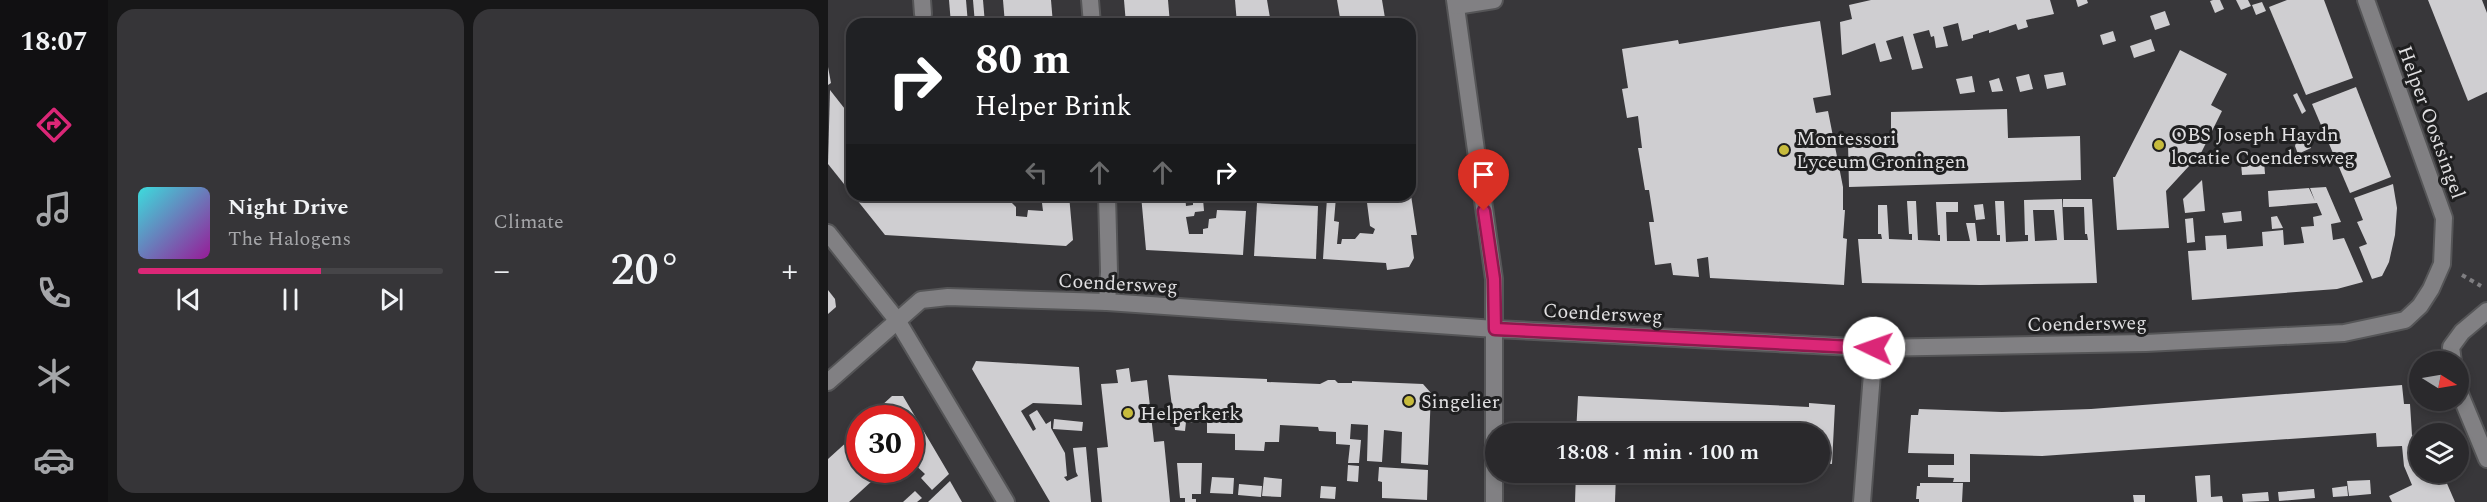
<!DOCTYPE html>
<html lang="en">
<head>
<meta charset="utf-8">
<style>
	body { margin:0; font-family:Spectral,serif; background:#363538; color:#f1f3f6; height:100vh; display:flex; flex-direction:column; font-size:22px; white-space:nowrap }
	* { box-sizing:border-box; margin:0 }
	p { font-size:20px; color:#a5a6a9 }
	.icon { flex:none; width:33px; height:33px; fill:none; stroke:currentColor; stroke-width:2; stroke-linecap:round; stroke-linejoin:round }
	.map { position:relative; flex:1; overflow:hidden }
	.sheet { display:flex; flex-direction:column; gap:9px; padding:9px; background:#171718; width:720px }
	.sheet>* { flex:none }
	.hud { position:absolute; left:18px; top:18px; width:570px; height:183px; border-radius:18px; box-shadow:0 3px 9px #0003,0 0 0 2px #464548; background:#202124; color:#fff; overflow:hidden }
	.needle { width:39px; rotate:101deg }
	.fabs { position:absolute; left:1581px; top:351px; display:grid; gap:12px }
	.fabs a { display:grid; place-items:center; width:60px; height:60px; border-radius:50%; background:#2a292c; box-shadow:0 3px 9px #0003,0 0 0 2px #464548; font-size:30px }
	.speed { position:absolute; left:18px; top:405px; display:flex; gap:12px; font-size:30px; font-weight:700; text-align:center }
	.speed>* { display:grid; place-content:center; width:78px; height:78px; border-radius:50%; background:#2a292c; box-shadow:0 3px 9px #0003,0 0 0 2px #464548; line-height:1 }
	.speed .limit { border:9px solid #d22; background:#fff; color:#111 }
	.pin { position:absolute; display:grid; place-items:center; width:51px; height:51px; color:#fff; margin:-62px -26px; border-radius:50% 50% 50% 0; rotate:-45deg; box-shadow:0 0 6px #0007 }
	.pin .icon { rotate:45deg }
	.me { position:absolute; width:66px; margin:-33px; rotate:273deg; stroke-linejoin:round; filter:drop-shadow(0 0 4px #0008) }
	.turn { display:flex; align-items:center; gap:21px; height:126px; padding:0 30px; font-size:27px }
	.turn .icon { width:78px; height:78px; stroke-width:2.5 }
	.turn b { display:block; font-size:42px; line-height:51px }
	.lanes { display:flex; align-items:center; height:57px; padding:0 30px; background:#0003; justify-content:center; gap:30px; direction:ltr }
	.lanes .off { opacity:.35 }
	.big { font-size:45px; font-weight:600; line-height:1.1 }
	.sheet .card { flex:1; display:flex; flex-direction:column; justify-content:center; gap:9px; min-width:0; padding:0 21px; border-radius:18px; background:#363538 }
	.song { display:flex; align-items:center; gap:18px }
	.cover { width:72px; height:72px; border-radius:9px; background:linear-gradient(135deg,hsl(180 70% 55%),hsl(300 70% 35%)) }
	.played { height:6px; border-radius:3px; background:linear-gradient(90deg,#db2777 60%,#464548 60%) }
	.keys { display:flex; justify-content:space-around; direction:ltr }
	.heat { display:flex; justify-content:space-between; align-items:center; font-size:33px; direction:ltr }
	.sheet .tiles { flex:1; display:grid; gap:9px; grid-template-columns:repeat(2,1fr) }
	.trip { position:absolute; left:657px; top:423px; width:345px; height:60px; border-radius:30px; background:#2a292c; box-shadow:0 3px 9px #0003,0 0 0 2px #464548; font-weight:600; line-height:60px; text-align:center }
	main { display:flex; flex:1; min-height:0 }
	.tabs { display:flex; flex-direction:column; width:108px; justify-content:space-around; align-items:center; background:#111012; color:#a5a6a9 }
	.tabs .icon { width:42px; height:42px }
	.tabs .on { color:#db2777 }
	.tabs b { font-size:27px; color:#f1f3f6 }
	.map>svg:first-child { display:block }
</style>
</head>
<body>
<main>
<nav class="tabs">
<b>18:07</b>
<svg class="icon on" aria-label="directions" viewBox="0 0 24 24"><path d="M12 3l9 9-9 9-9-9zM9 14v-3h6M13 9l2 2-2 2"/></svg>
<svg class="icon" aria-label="music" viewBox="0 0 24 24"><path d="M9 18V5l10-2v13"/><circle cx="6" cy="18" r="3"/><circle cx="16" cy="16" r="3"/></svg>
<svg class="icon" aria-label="phone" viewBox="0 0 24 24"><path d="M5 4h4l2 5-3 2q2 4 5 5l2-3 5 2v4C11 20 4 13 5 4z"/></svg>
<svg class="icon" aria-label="climate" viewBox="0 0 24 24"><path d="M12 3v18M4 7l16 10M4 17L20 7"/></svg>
<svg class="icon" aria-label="car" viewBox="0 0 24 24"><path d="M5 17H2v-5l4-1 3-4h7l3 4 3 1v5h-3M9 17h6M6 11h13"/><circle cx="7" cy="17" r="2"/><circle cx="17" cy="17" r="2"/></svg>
</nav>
<section class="sheet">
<div class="tiles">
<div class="card">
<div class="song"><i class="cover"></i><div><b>Night Drive</b><p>The Halogens</p></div></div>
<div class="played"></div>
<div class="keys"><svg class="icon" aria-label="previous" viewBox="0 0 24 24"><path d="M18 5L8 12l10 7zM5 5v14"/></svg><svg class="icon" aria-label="pause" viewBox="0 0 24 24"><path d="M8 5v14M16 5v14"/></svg><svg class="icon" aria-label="next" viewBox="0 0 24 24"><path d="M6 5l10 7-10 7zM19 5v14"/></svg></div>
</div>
<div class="card"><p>Climate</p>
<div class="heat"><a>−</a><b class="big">20°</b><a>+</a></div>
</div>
</div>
</section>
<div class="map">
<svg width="1659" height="502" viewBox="0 0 1659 502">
	<rect width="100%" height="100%" fill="#38373a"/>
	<g fill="#cfced1" fill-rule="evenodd">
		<path d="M 121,0 L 138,0 L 140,24 L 123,24 Z"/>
		<path d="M 145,0 L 155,0 L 157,24 L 147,24 Z"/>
		<path d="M 175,0 L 223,0 L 225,24 L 177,24 Z"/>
		<path d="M 296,0 L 340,0 L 342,24 L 298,24 Z"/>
		<path d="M 407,0 L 439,0 L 443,24 L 409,24 Z"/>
		<path d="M 509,0 L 554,0 L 558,24 L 513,24 Z"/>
		<path d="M 1043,0 L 1222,0 L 1226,14 L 1198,20 L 1200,27 L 1190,30 L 1188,24 L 1161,33 L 1161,30 L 1145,35 L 1145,38 L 1134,41 L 1130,23 L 1115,27 L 1120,46 L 1108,48 L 1106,36 L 1103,37 L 1101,30 L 1085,34 L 1095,68 L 1084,70 L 1075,36 L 1058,41 L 1064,59 L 1052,62 L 1047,43 L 1014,55 L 1012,22 L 1024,19 L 1021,5 Z"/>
		<path d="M 1248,0 L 1259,0 L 1260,3 L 1250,7 Z"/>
		<path d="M 1385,0 L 1392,0 L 1396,9 L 1387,13 L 1382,1 Z"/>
		<path d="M 1408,0 L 1420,0 L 1423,6 L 1413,10 Z"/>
		<path d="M 1459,0 L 1496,0 L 1525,78 L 1478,95 L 1441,7 Z"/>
		<path d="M 1600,0 L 1654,0 L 1659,13 L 1659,92 L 1640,101 Z"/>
		<path d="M 1434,2 L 1438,11 L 1428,15 L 1424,5 Z"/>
		<path d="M 1337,11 L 1342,25 L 1327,30 L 1322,16 Z"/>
		<path d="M 992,21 L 1003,95 L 985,98 L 988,113 L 1000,111 L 1015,187 L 1015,210 L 1017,210 L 1015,238 L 1019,239 L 1016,285 L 882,278 L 880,257 L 869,259 L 871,277 L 845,275 L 843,263 L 827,265 L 821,222 L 826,222 L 821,190 L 817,190 L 810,148 L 814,148 L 810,116 L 799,118 L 794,89 L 800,88 L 794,49 L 850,40 L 851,44 Z"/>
		<path d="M 1285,31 L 1288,41 L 1275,45 L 1272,35 Z"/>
		<path d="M 1323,39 L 1327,51 L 1306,58 L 1302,46 Z"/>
		<path d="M 1352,50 L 1399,74 L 1383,105 L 1394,111 L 1373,153 L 1338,191 L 1341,228 L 1289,230 L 1285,177 L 1287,177 Z"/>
		<path d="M 0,67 L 3,83 L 0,85 Z"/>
		<path d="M 1235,72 L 1238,85 L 1219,89 L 1216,75 Z"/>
		<path d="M 1201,74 L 1205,89 L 1192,92 L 1188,77 Z"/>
		<path d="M 1144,76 L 1147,92 L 1132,94 L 1128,79 Z"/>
		<path d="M 1171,78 L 1175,91 L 1164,92 L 1161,81 Z"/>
		<path d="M 1528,87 L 1563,177 L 1522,193 L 1484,104 Z"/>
		<path d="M 2,90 L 24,118 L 24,194 L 0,164 Z"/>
		<path d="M 1469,93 L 1478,111 L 1474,114 L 1465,95 Z"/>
		<path d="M 1179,109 L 1180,138 L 1252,136 L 1253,180 L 1021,187 L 1020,143 L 1063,141 L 1063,112 Z"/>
		<path d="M 1478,136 L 1483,148 L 1470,154 L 1467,146 L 1469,139 Z"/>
		<path d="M 1436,161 L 1437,174 L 1414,175 L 1413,163 Z"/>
		<path d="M 1374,180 L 1377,211 L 1357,213 L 1355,199 Z"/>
		<path d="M 1565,184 L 1569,208 L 1567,235 L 1561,262 L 1554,276 L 1544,279 L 1531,247 L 1539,244 L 1529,222 L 1535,220 L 1526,198 Z"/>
		<path d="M 1498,187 L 1513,222 L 1503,224 L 1505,240 L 1516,238 L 1535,282 L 1509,289 L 1364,300 L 1360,251 L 1378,250 L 1377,236 L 1398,235 L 1399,249 L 1435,246 L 1434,232 L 1455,230 L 1456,245 L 1476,243 L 1473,227 L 1486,226 L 1485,217 L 1494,215 L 1489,203 L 1441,207 L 1440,191 L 1481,188 L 1487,201 L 1482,188 Z"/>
		<path d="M 25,195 L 168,195 L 168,201 L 183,202 L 188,207 L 188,216 L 199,217 L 200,210 L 215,211 L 213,195 L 241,195 L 245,240 L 238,246 L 57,235 Z"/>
		<path d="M 313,195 L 357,195 L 358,206 L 365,205 L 365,201 L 375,199 L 376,211 L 367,212 L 366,216 L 358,217 L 361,234 L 375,234 L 375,229 L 380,228 L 381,219 L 388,218 L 389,210 L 418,211 L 415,255 L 318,250 Z"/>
		<path d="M 538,195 L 583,195 L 589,235 L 583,235 L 586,258 L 581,267 L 559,270 L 558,263 L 495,259 L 499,198 L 508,197 L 506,221 L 511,222 L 509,244 L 513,244 L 514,239 L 527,239 L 532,233 L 545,234 L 547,229 L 542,226 Z"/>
		<path d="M 1234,199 L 1236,240 L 1260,240 L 1259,234 L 1257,234 L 1256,207 L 1235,207 L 1235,199 L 1264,199 L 1269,283 L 1152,285 L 1034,283 L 1030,239 L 1054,239 L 1053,234 L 1050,234 L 1050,205 L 1059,205 L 1061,239 L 1084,240 L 1084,234 L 1081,234 L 1079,201 L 1088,201 L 1090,240 L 1112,241 L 1112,235 L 1110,235 L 1108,202 L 1130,202 L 1130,212 L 1118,212 L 1119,241 L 1142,241 L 1138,223 L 1147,223 L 1149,241 L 1172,241 L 1172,235 L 1169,235 L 1167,201 L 1176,201 L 1178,242 L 1200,241 L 1200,235 L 1197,235 L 1196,200 ZM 1205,210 L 1226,210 L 1229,240 L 1207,241 Z"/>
		<path d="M 429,203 L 490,206 L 488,259 L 426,256 Z"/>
		<path d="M 1155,204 L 1157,219 L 1148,220 L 1146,205 Z"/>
		<path d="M 1413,211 L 1414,221 L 1396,223 L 1394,213 Z"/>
		<path d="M 1449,216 L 1455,228 L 1444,229 L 1443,217 Z"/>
		<path d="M 1365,218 L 1367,242 L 1359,243 L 1357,219 Z"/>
		<path d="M 0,290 L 7,299 L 8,307 L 0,314 Z"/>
		<path d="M 148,361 L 251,367 L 254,405 L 205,403 L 193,411 L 205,431 L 208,429 L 201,415 L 209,410 L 218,424 L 223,421 L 223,428 L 237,453 L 239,476 L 236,477 L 239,481 L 250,476 L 248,472 L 245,448 L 258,447 L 263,502 L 222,502 L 144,369 Z"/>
		<path d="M 301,368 L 303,382 L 319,380 L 326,442 L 336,441 L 342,502 L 274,502 L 269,448 L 280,447 L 273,384 L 290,383 L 288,370 Z"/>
		<path d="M 340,375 L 439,379 L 439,382 L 492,384 L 500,380 L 507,380 L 510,383 L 524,383 L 524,381 L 595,384 L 603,393 L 600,465 L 573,463 L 574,432 L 556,430 L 554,462 L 539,461 L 540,425 L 523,424 L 522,439 L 533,440 L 531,463 L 520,463 L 522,445 L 508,444 L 508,432 L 491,431 L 490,427 L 452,425 L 451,442 L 437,442 L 436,451 L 407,450 L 407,434 L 379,433 L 379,423 L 358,422 L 357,431 L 347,430 Z"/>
		<path d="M 1574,385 L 1576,404 L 1582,404 L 1584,435 L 1592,434 L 1592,472 L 1614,472 L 1627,502 L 1564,502 L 1561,496 L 1584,485 L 1576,466 L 1574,446 L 1549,447 L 1548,433 L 1214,456 L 1142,454 L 1142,482 L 1125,482 L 1126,478 L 1100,477 L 1100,465 L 1126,465 L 1126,454 L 1080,453 L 1083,415 L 1090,415 L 1091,409 L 1174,412 L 1263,409 Z"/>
		<path d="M 64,396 L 75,396 L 121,474 L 104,490 L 93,478 L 97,474 L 82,460 L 82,418 L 40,418 Z"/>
		<path d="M 750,396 L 981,407 L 981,403 L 1007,405 L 1004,464 L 992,463 L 992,434 L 748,434 Z"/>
		<path d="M 226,419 L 255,422 L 254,431 L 225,429 Z"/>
		<path d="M 32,430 L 32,470 L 56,470 L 21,502 L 0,502 L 0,459 Z"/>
		<path d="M 349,463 L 374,463 L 373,494 L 364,494 L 364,499 L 368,499 L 368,502 L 357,502 L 357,498 L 352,498 Z"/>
		<path d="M 520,465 L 531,466 L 530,482 L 519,481 Z"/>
		<path d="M 551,467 L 600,470 L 599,500 L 554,498 L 554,482 L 550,481 Z"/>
		<path d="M 748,472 L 788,474 L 787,502 L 747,502 Z"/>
		<path d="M 1382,475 L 1383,497 L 1394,496 L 1395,502 L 1369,502 L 1367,476 Z"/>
		<path d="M 384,477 L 406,478 L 405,494 L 382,493 Z"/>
		<path d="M 436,477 L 454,479 L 453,497 L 434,496 Z"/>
		<path d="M 1542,480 L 1543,494 L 1521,496 L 1519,481 Z"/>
		<path d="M 122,481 L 134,502 L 100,502 Z"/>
		<path d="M 1092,483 L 1135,483 L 1134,502 L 1091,502 L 1091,499 L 1088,499 L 1089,486 L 1092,486 Z"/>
		<path d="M 411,484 L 434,486 L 433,497 L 410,495 Z"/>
		<path d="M 493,486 L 508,487 L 507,499 L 492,498 Z"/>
		<path d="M 1519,486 L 1520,496 L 1505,497 L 1504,488 Z"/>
		<path d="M 1486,489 L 1487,498 L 1451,501 L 1450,492 Z"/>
		<path d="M 87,491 L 94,498 L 89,502 L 75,502 Z"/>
		<path d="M 1440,492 L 1441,501 L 1415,502 L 1414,494 Z"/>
		<path d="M 1305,495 L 1317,495 L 1317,502 L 1306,502 Z"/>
	</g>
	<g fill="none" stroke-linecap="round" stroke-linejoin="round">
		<g stroke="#555557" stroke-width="20">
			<g id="minor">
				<path d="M 94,0 L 95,14"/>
				<path d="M 262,0 L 264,24"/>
				<path d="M 627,0 L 666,279 L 666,502"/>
				<path d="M 628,6 L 666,0"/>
				<path d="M 0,233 L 69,320 L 178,502"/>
				<path d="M 279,302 L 281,272 L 279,195"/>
				<path d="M 1625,362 L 1623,347 L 1634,332 L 1659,311"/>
				<path d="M 0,382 L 93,300 L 120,297 L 279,302 L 667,329 L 1046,348 L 1318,343 L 1516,333 L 1577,320 L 1592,306 L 1603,289 L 1614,264 L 1616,218 L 1538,0"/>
				<path d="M 1630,389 L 1659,459"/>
				<path d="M 1034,502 L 1046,348"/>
			</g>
		</g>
		<path stroke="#7f7e81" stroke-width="4" stroke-dasharray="4.5 4.5" stroke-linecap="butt" d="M 1634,275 L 1653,286"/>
		<use href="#minor" stroke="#818083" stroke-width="16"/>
	</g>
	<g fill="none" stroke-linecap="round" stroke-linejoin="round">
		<g stroke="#8e194d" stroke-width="15">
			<path id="route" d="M 656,211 L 666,279 L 667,329 L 1046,348"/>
		</g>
		<use href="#route" stroke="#db2777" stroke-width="10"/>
	</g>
	<g fill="#c7bb3c" stroke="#1f1f20" stroke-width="2">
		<circle cx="1331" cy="145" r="6"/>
		<circle cx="956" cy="150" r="6"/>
		<circle cx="581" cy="401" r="6"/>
		<circle cx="300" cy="413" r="6"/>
	</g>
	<g text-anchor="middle" stroke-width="6" stroke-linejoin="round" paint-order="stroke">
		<g font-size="20" fill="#e1e0e2" stroke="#1f1f20">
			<text transform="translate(1604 122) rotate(70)" y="7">Helper Oostsingel</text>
			<text transform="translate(290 283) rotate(3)" y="7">Coendersweg</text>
			<text transform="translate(775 313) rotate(3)" y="7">Coendersweg</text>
			<text transform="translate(1259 323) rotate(-1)" y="7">Coendersweg</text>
		</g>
		<g font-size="20" fill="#e1e0e2" stroke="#1f1f20" text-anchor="start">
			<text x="1343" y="141">OBS Joseph Haydn<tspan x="1343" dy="23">locatie Coendersweg</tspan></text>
			<text x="968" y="145">Montessori<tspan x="968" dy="23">Lyceum Groningen</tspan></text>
			<text x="593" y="408">Singelier</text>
			<text x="312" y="420">Helperkerk</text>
		</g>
	</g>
</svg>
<div class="fabs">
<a><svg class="needle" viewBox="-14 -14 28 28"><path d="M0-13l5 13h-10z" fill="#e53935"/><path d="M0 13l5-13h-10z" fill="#a5a6a9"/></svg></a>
<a><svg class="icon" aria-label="layers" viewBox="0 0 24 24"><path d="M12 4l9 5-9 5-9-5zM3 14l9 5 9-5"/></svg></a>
</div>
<div class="speed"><div class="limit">30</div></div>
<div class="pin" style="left:656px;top:211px;background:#d93025"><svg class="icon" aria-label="arrive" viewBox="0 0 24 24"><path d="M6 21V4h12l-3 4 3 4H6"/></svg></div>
<svg class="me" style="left:1046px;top:348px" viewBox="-20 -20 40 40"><circle r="19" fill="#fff"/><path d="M0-13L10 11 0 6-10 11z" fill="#db2777"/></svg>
<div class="trip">18:08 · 1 min · 100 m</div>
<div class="hud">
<div class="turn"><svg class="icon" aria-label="right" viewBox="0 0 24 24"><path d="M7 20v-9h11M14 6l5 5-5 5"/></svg><div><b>80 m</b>Helper Brink</div></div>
<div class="lanes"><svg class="icon off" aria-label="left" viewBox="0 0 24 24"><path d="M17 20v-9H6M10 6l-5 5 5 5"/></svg><svg class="icon off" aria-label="ahead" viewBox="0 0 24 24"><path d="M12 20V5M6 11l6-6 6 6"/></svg><svg class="icon off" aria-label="ahead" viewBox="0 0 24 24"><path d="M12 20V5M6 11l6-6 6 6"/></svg><svg class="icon" aria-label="right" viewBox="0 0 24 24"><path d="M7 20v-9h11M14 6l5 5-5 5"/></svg></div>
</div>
</div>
</main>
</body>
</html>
